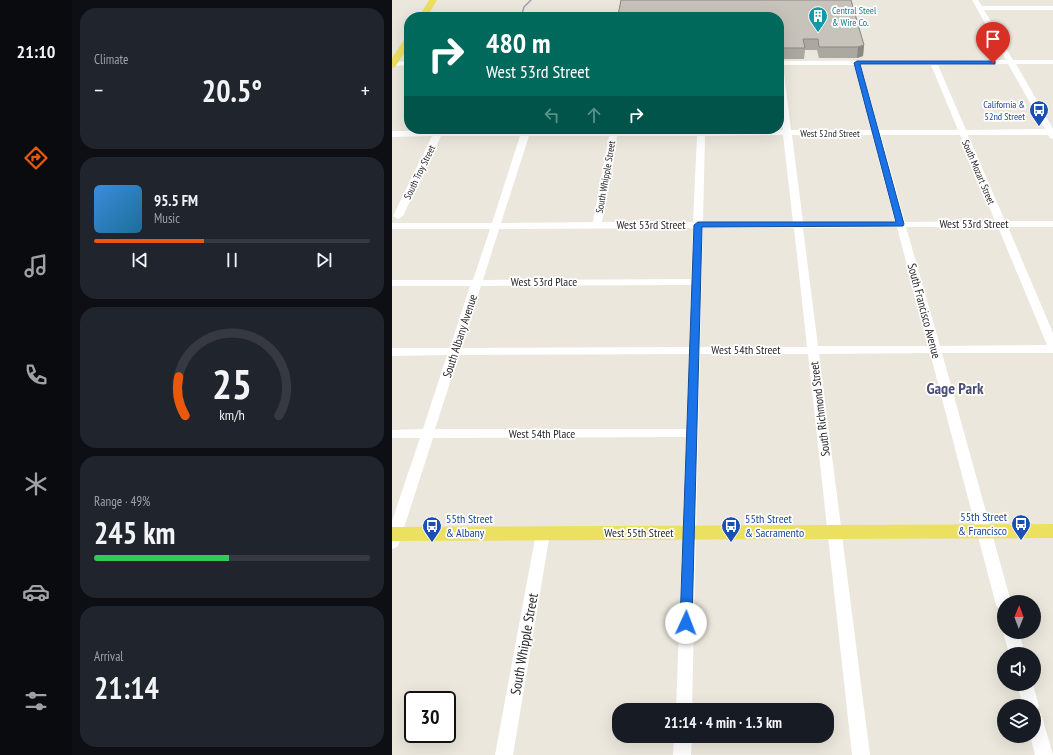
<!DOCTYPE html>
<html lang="en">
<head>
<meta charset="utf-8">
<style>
	body { margin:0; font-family:"PT Sans Narrow",sans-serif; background:#20242c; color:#f1f3f6; height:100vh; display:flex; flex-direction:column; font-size:15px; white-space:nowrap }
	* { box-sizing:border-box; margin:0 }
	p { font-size:13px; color:#9ea1a6 }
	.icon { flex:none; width:22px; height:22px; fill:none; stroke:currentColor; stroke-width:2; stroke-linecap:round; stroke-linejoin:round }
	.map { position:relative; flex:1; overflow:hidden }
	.sheet { display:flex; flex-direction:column; gap:8px; padding:8px; background:#0d0f14; width:320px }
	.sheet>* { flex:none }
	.top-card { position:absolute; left:12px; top:12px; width:380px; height:122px; border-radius:16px; box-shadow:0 4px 16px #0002; background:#00695c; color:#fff; overflow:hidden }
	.needle { width:26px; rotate:1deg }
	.controls { position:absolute; left:605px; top:595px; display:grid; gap:8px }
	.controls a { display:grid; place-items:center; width:44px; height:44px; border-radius:50%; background:#171b24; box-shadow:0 4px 16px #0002; font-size:20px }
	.speed { position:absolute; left:12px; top:691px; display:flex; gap:8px; font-size:20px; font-weight:700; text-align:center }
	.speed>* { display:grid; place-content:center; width:52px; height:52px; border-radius:50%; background:#171b24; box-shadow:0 4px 16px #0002; line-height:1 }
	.speed .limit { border:2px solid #111; border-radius:6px; background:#fff; color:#111 }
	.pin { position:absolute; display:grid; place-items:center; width:34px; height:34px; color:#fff; margin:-41px -17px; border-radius:50% 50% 50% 0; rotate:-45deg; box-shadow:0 0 4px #0007 }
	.pin .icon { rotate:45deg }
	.me { position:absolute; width:44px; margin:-22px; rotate:2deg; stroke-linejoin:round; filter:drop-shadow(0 0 3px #0008) }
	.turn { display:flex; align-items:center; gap:14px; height:84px; padding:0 16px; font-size:18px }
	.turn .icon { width:52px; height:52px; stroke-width:2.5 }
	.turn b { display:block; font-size:28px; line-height:34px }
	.lanes { display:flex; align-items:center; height:38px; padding:0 16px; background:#0003; justify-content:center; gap:20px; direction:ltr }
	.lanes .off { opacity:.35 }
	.big { font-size:30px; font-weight:600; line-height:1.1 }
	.sheet .card { flex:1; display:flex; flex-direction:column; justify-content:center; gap:6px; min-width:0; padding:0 14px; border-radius:16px; background:#20242c }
	.sheet .dial { align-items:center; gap:0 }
	.dial svg { height:104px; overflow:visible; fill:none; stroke:#363941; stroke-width:7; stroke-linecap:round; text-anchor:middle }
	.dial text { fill:#f1f3f6; stroke:none }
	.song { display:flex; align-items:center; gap:12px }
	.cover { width:48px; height:48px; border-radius:6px; background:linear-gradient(135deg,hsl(210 70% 55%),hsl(200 70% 35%)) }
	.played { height:4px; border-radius:2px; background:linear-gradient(90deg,#ea580c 40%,#363941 40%) }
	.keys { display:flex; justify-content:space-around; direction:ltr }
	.heat { display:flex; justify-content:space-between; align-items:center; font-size:22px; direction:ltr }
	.charge { height:6px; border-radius:3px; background:linear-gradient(90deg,#34c759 49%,#363941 0) }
	.trip { position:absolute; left:220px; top:703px; width:222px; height:40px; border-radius:16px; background:#171b24; box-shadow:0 4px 16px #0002; font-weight:600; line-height:40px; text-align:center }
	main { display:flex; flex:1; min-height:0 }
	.dock { display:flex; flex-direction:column; width:72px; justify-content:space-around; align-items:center; background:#090b0e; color:#9ea1a6 }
	.dock .icon { width:28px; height:28px }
	.dock .on { color:#ea580c }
	.dock b { font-size:18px; color:#f1f3f6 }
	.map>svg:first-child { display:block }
</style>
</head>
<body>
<main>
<nav class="dock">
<b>21:10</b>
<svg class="icon on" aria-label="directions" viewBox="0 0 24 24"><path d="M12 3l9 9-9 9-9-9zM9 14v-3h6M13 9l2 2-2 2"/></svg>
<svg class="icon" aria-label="music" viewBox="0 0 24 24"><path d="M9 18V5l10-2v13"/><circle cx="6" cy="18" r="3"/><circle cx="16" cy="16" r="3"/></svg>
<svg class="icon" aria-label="phone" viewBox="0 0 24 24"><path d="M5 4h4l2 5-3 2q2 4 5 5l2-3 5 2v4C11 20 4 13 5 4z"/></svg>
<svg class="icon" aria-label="climate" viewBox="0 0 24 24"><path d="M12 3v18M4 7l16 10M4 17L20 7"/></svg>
<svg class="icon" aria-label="car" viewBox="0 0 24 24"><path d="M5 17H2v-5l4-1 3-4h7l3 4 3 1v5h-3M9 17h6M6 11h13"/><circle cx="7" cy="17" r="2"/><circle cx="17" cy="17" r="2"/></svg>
<svg class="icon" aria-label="filters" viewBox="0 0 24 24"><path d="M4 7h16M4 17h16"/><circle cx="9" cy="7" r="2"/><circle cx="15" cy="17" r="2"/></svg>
</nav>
<section class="sheet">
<div class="card"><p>Climate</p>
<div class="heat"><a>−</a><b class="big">20.5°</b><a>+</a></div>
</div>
<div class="card">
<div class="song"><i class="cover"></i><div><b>95.5 FM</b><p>Music</p></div></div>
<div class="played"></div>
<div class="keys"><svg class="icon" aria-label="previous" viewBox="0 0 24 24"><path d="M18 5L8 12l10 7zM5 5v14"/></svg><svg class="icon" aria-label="pause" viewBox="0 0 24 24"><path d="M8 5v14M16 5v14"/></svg><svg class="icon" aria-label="next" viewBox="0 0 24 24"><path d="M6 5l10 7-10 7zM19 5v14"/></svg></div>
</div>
<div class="card dial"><svg viewBox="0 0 100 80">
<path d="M14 69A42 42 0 1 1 86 69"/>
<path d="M14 69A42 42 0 0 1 9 39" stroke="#ea580c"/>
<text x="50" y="56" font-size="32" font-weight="700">25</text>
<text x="50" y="72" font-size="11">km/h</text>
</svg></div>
<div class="card"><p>Range · 49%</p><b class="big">245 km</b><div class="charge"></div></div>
<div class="card"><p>Arrival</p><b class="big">21:14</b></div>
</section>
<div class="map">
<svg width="661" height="755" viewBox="0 0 661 755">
	<rect width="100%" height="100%" fill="#ebe7dc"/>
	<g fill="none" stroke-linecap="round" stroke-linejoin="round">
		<g fill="#fff" fill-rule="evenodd">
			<path d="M 580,0 L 586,0 L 590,6 L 661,6 L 661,10 L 592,10 L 621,60 L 661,60 L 661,64 L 624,64 L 661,129 L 661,139 L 658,138 L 656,135 L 576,135 L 613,221 L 661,221 L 661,227 L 616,227 L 661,333 L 661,353 L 550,353 L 619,602 L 612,602 L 612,611 L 607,609 L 604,605 L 538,353 L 427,354 L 478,755 L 460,755 L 416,354 L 308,354 L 300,710 L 284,710 L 294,437 L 41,438 L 7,543 L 5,547 L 0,549 L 0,521 L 28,438 L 0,438 L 0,430 L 31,429 L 55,355 L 0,356 L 0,348 L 58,348 L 78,286 L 0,286 L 0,280 L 81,280 L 98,229 L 0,229 L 0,223 L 100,223 L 128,136 L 49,136 L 11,216 L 6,219 L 1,216 L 40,136 L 0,137 L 0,131 L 43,131 L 44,129 L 52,129 L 51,131 L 130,131 L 131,129 L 139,129 L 139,131 L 217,131 L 218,129 L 226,129 L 226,131 L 305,131 L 305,129 L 313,129 L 313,131 L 391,130 L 387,96 L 387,61 L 614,60 ZM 616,64 L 653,129 L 574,130 L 546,65 ZM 391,65 L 462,65 L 479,130 L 399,130 ZM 469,65 L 539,65 L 566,130 L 487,130 ZM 391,135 L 401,222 L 311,222 L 313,136 ZM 400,135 L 480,135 L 503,222 L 411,222 ZM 489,135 L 568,135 L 603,221 L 513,222 ZM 137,136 L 217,136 L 201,222 L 109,223 ZM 225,136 L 305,136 L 301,222 L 210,222 ZM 505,227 L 536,346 L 426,346 L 411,228 ZM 514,227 L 606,227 L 655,345 L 548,346 ZM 301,228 L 299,279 L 91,280 L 107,229 ZM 311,228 L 402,228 L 415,347 L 308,347 ZM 299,285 L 297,347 L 69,348 L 89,286 ZM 297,354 L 294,429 L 43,429 L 67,355 Z"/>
			<path d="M 17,61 L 17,65 L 0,66 L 0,62 Z"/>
			<path d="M 151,528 L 156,529 L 158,533 L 121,755 L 103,755 L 144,533 L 146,529 Z"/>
			<path d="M 612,630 L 612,632 L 627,632 L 633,654 L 617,654 L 611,632 Z"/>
			<path d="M 625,684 L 641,684 L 647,706 L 645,711 L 648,712 L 650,717 L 661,755 L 643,755 L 638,736 L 642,736 L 642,706 L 631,706 Z"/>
			<path d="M 282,736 L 300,736 L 299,755 L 281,755 Z"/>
		</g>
		<g fill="#ece060" fill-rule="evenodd">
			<path d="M 37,0 L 45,0 L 35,17 L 27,17 Z"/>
			<path d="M 17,36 L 17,46 L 3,67 L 0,68 L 0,58 L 14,37 Z"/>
			<path d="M 661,524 L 661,538 L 0,541 L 0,527 Z"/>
		</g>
		<path stroke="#9f9fb3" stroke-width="1.5" d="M 129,17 L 132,7 L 139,0"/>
	</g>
	<path fill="#aba8a1" d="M 229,0 L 459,0 L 472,45 L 471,56 L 465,58 L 427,58 L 425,50 L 413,50 L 412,59 L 387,59 L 387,17 L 226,17 L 226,15 Z"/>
	<path fill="#8b8883" d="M 472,45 L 471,56 L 465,58 L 466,47 Z"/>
	<path fill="#c7c3bb" stroke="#8b8883" d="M 229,0 L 459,0 L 472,45 L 466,47 L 427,47 L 426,39 L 411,39 L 413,48 L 387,48 L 387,17 L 284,17 L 285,15 L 226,15 Z"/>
	<path fill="#1a73e8" stroke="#114b97" d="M 601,61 L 603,61 L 603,64 L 468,64 L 512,224 L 511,226 L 310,227 L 300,623 L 298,626 L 294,628 L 290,626 L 288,623 L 302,225 L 306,222 L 504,222 L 462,63 L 465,61 Z"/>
	<defs>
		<g id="building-pin" transform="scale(1)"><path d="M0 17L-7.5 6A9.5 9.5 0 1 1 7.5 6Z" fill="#0f9aa8" stroke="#fff"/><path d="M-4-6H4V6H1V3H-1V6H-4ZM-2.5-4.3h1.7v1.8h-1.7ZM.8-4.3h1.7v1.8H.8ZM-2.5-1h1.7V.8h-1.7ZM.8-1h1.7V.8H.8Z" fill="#fff"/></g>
		<g id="bus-pin" transform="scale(1)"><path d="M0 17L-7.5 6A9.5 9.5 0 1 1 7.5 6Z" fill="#1a4fb4" stroke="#fff"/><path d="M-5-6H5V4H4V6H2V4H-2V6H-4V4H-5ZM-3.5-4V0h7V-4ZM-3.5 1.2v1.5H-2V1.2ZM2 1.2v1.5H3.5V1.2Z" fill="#fff"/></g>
	</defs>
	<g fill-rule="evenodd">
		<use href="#building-pin" x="426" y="16"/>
		<use href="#bus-pin" x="647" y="110"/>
		<use href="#bus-pin" x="629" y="524"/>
		<use href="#bus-pin" x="40" y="526"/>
		<use href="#bus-pin" x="339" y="526"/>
	</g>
	<g text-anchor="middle" stroke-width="3.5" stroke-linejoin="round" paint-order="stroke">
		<g font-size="10" fill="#0d838f" stroke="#fff" text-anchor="start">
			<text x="440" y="14">Central Steel<tspan x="440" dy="12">&amp; Wire Co.</tspan></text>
		</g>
		<g font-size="10" fill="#164399" stroke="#fff" text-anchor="end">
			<text x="633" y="108">California &amp;<tspan x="633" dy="12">52nd Street</tspan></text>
		</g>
		<g font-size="10" fill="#292929" stroke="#fff">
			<text x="438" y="137">West 52nd Street</text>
			<text transform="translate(27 172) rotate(-64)" y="4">South Troy Street</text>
			<text transform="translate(587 172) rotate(67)" y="4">South Mozart Street</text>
			<text transform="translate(213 177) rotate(-80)" y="4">South Whipple Street</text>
		</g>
		<g font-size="12" fill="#292929" stroke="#fff">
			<text x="582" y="228">West 53rd Street</text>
			<text x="259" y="229">West 53rd Street</text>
			<text x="152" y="286">West 53rd Place</text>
			<text transform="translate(532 311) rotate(75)" y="4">South Francisco Avenue</text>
			<text transform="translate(68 336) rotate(-72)" y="4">South Albany Avenue</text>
			<text x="354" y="354">West 54th Street</text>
			<text transform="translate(428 409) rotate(-97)" y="4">South Richmond Street</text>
			<text x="150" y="438">West 54th Place</text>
			<text x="247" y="537">West 55th Street</text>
		</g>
		<g font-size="12" fill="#164399" stroke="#fff" text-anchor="start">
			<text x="615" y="521" text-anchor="end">55th Street<tspan x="615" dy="14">&amp; Francisco</tspan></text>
			<text x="54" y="523">55th Street<tspan x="54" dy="14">&amp; Albany</tspan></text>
			<text x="353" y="523">55th Street<tspan x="353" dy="14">&amp; Sacramento</tspan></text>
		</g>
		<g font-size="14" fill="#292929" stroke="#fff">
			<text transform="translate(132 644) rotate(-80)" y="5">South Whipple Street</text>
		</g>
		<g font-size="16" font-weight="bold" fill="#4b4d79" stroke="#fff">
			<text x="563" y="394">Gage Park</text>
		</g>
	</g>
</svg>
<div class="controls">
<a><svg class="needle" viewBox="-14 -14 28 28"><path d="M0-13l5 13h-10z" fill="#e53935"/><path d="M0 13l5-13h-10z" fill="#9ea1a6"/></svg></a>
<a><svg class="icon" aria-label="sound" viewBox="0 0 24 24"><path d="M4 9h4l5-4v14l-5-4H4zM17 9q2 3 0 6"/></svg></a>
<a><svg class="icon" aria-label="layers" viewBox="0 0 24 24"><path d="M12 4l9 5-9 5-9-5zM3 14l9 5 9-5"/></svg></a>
</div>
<div class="speed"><div class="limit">30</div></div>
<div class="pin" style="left:601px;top:63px;background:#d93025"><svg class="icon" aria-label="arrive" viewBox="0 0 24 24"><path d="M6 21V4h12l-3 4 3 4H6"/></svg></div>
<svg class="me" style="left:294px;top:623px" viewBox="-20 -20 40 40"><circle r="19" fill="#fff"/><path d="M0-13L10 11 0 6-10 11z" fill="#1a73e8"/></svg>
<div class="trip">21:14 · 4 min · 1.3 km</div>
<div class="top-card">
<div class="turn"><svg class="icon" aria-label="right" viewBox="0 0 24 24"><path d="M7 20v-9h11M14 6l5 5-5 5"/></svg><div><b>480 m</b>West 53rd Street</div></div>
<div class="lanes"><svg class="icon off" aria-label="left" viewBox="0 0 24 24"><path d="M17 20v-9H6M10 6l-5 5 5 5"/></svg><svg class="icon off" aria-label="ahead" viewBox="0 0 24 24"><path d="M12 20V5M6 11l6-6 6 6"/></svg><svg class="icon" aria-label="right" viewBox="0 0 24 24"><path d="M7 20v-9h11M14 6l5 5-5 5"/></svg></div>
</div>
</div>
</main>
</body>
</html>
